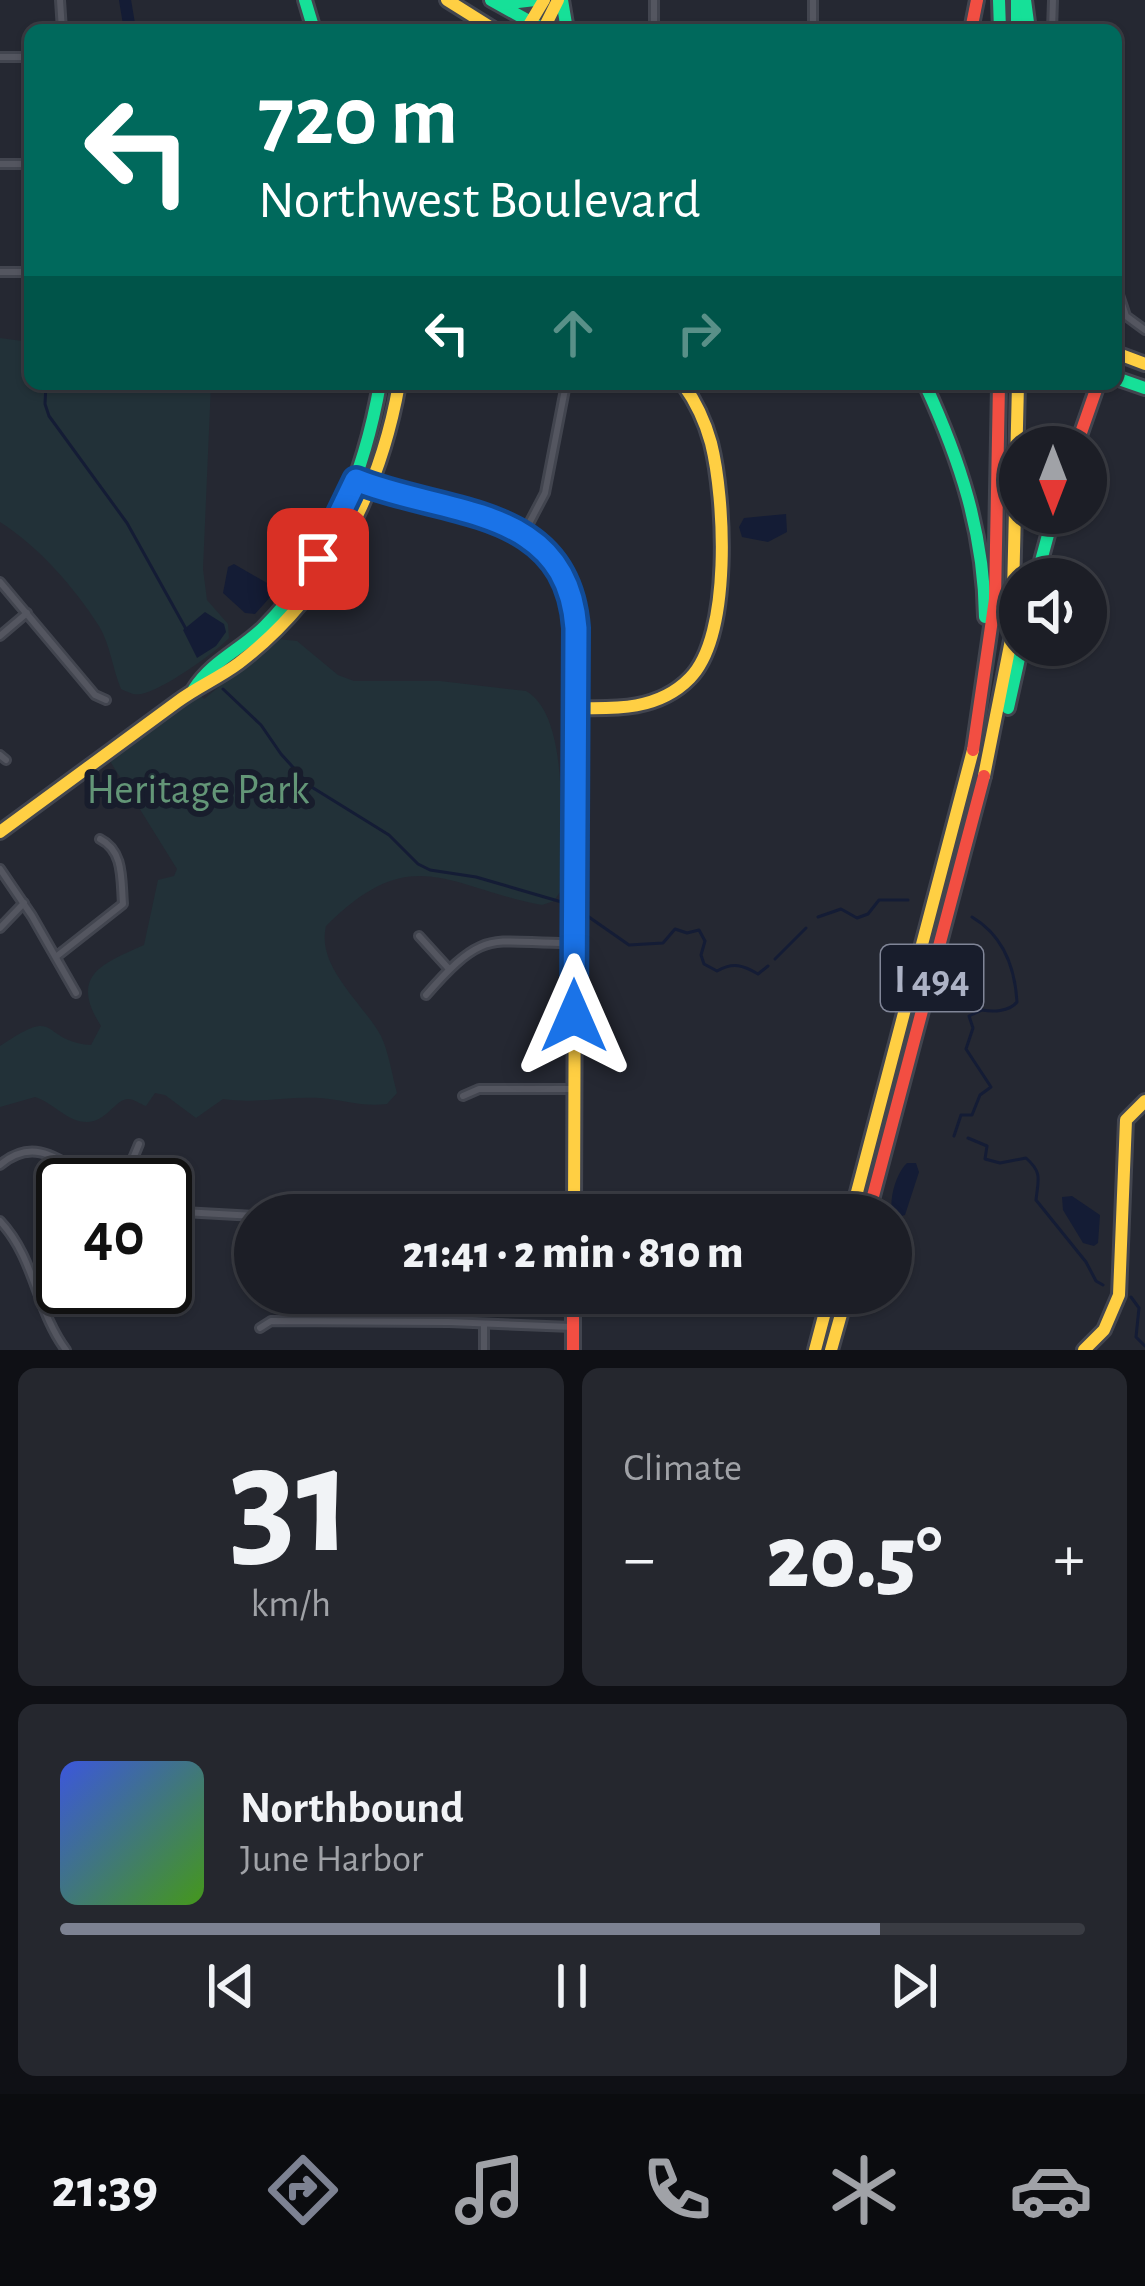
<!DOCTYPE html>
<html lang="en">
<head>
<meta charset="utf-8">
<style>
	body { margin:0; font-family:"Alegreya Sans",sans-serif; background:#25272e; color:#f1f3f6; height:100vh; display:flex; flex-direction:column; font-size:45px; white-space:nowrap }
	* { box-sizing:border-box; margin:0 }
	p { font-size:39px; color:#a0a2a7 }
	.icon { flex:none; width:66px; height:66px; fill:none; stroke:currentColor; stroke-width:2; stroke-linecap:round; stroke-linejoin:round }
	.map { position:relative; height:1350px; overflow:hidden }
	.sheet { display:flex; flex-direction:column; gap:18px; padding:18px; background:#0f1015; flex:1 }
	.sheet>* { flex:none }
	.top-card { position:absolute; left:24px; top:24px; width:1098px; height:366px; border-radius:18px; box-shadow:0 3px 9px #0004,0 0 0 3px #3a3c43; background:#00695c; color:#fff; overflow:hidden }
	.needle { width:78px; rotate:180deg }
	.controls { position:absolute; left:999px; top:426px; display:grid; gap:24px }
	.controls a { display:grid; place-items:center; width:108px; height:108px; border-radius:50%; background:#1c1e26; box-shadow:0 3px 9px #0004,0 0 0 3px #3a3c43; font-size:60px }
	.speed { position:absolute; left:36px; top:1158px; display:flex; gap:24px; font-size:60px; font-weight:700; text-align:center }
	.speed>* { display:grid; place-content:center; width:156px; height:156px; border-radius:50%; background:#1c1e26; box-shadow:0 3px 9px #0004,0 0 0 3px #3a3c43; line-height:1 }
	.speed .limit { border:6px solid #111; border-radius:18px; background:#fff; color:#111 }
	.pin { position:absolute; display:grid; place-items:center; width:102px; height:102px; color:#fff; margin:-51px; border-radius:24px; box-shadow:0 6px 18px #0006 }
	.me { position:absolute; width:132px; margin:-66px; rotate:0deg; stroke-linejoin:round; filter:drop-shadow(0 0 9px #0008) }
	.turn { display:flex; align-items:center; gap:42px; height:252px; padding:0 36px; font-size:54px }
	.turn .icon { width:156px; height:156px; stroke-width:2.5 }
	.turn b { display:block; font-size:84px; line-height:102px }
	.lanes { display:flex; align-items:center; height:114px; padding:0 36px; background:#0003; justify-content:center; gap:60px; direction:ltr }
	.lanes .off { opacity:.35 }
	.big { font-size:90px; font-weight:800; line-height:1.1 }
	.sheet .tile { flex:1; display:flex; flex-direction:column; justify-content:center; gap:18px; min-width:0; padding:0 42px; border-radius:18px; background:#25272e }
	.sheet .dial { align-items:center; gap:0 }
	.dial b { font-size:156px; line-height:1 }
	.song { display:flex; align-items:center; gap:36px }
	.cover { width:144px; height:144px; border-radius:18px; background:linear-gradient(135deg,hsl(230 70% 55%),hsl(100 70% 35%)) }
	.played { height:12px; border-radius:6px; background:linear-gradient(90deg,#7d8292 80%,#3a3c43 80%) }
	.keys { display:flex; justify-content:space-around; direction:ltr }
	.heat { display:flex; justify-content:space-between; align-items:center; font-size:66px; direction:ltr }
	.sheet .tiles { flex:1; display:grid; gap:18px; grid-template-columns:1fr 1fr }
	.tile:last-child { grid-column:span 2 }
	.trip { position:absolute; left:234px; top:1194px; width:678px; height:120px; border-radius:60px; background:#1c1e26; box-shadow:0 3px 9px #0004,0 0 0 3px #3a3c43; font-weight:800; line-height:120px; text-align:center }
	.tabs { display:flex; height:192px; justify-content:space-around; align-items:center; background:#0b0c0f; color:#a0a2a7 }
	.tabs .icon { width:84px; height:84px }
	.tabs .current { color:#7d8292 }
	.tabs b { font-size:54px; color:#f1f3f6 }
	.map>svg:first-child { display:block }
</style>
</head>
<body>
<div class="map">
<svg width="1145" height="1350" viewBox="0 0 1145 1350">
	<rect width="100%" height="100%" fill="#252832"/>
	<g fill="#223138">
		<path d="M 0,338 L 30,342 L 30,384 L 211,384 L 203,569 L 207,600 L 228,624 L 229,638 C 215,653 161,691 141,694 C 133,695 130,693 121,689 C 113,670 110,644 99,626 C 74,587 39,547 0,522 Z"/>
		<path d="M 278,639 L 297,641 L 338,675 L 354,681 L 440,681 L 526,691 C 573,718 559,843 560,892 L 554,901 L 542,905 C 447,887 412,840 326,926 C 316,967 363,1003 381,1036 C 389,1053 392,1075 397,1093 L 387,1104 C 362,1107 344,1100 320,1098 C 286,1096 256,1104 223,1099 L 196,1118 L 165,1095 L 155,1093 L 146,1106 C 140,1104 134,1099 128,1099 C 116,1099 106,1122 87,1122 C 67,1122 54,1103 35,1097 L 0,1107 L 0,1046 C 62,1004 37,1040 91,1045 L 101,1026 C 69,976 101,964 144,945 L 158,880 L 174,876 L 177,869 L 110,761 L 200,695 L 204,699 Z"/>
	</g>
	<g fill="#141c35">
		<path d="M 786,514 L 787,532 L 768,542 L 742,537 L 739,527 L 744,518 Z"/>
		<path d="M 234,564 L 274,587 L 273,594 L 255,614 L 245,613 L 223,593 L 228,567 Z"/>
		<path d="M 205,612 L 224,624 L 226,632 L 216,646 L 197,658 L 183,630 Z"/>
		<path d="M 907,1163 L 916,1163 L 919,1172 L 905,1215 L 894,1218 C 887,1205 895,1174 907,1163 Z"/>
		<path d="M 1072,1196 L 1100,1215 L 1098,1243 L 1094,1246 L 1083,1243 L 1063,1210 L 1062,1197 Z"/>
	</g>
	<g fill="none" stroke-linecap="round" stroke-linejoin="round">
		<g stroke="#141c35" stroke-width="3">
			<path d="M 46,384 L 45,404 L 49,416 L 127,523 L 186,629"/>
			<path d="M 223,689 L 261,725 L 281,754 L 310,786 L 389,835 L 418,864 L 430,870 L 476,877 L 565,903"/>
			<path d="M 586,915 L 629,945 L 663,943 L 675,929 L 687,933 L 699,930 L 705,941 L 701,955 L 704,964 L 717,971 C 733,962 743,965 758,974 L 768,966"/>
			<path d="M 818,917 L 841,909 L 857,918 L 868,914 L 879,900 L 908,900"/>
			<path d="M 775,959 L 806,928"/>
			<path d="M 954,1136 L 961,1115 L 972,1115 L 980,1095 L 991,1087 L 966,1049 L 973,1028 L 969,1016 L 982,1010 C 992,1012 1009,1012 1017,1002 C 1015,967 1004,936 972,917"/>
			<path d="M 968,1138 L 987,1146 L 985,1159 L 1000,1163 L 1026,1158 C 1043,1173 1038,1180 1036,1200 L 1086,1262 L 1096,1281 L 1103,1285"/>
			<path d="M 1131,1297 L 1139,1308 L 1136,1337 L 1145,1346"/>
		</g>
		<path stroke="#141c35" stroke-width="12" d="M 125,0 L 130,30"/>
		<g stroke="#42454f" stroke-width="12">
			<g id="street">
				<path d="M 60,0 L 62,30"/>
				<path d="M 654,30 L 654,0"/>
				<path d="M 813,30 L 813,0"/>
				<path d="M 1052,30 L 1053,0"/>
				<path d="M 0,57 L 30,57"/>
				<path d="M 0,164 L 30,164"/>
				<path d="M 0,272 L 30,272"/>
				<path d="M 1116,286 L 1126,316 L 1145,330"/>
				<path d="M 524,533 L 545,493 L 566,384"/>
				<path d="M 0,582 L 95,695 L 106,700"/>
				<path d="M 0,636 L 27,613"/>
				<path d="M 0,755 L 6,760"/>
				<path d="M 0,869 L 32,916 L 76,993"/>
				<path d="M 0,928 L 24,903"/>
				<path d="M 419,936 L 449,969"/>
				<path d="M 57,956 L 123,904 C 121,879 124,851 100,839"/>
				<path d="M 426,995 C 487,925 490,944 575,943"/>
				<path d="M 463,1096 L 479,1089 L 574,1089"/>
				<path d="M 0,1165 C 39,1132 66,1168 102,1185"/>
				<path d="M 122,1185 L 139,1144"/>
				<path d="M 165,1211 L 255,1216"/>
				<path d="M 337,1215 L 381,1207 L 418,1213 L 544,1215"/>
				<path d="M 0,1221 C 35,1258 36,1310 66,1350"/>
				<path d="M 260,1328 L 271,1321 L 449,1322 L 572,1327"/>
				<path d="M 484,1350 L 484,1326"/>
			</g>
		</g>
		<g stroke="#42454f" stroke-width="18">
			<g id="fast">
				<path d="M 305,0 L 314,30"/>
				<path d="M 491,0 L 545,30"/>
				<path d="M 562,0 L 567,30"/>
				<path d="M 999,0 L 1000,30"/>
				<path d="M 1017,0 L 1017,30"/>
				<path d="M 1025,0 L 1029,30"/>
				<path d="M 502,4 L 535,0"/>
				<path d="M 1116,378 L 1145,388"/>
				<path d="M 925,384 C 960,460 984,533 985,617"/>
				<path d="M 1036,579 L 1054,513"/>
				<path d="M 194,689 C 212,661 242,649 264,627 C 330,561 364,474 380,384"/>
				<path d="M 1008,708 L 1022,645"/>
			</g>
		</g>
		<g stroke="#42454f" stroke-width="18">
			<g id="slow">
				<path d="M 447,0 L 495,30"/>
				<path d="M 526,30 L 544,0"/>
				<path d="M 543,30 L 558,0"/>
				<path d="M 1116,353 L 1145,364"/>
				<path d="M 356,480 C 417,501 504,506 549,557 C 567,577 571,602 576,627 L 574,1215"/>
				<path d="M 576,708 C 616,709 659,710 690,678 C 732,635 725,499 711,443 C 705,421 696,402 683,384"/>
				<path d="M 984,776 L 1012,635 L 1018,384"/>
				<path d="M 0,832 C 59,789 118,745 177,702 C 197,687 219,678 239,663 C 328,595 380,492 399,384"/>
				<path d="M 851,1215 L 973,750"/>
				<path d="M 815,1350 L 830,1293"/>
				<path d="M 831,1350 L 847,1293"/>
				<path d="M 1084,1350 L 1104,1330 L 1119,1295 L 1126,1120 L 1145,1101"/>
			</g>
		</g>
		<g stroke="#42454f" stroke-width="18">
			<g id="jam">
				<path d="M 971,30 L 977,0"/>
				<path d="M 1076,447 L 1098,384"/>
				<path d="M 973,750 L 995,599 L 999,384"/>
				<path d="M 868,1215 L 984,776"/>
				<path d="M 573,1293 L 573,1350"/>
			</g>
		</g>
		<use href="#street" stroke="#545660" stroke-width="6"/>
		<use href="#fast" stroke="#16e098" stroke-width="12"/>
		<use href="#slow" stroke="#ffcf43" stroke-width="12"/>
		<use href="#jam" stroke="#f24e42" stroke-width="12"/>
	</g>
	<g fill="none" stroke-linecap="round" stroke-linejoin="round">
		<g stroke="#114b97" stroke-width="30">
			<path id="route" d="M 318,559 L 356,480 C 444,516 567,504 576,628 L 574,1016"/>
		</g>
		<use href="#route" stroke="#1a73e8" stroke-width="21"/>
	</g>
	<g text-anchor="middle" stroke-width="12" stroke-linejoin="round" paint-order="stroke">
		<rect fill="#181d2c" stroke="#808597" stroke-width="3" x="881" y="945" width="102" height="66" rx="9"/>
		<g font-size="39" font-weight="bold" fill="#acb2c5">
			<text x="932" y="992">I 494</text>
		</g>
		<g font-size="42" fill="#639677" stroke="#181d2c">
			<text x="198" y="803">Heritage Park</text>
		</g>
	</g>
</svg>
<div class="controls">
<a><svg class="needle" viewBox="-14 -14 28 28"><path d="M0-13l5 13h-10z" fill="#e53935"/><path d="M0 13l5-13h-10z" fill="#a0a2a7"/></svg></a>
<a><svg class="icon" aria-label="sound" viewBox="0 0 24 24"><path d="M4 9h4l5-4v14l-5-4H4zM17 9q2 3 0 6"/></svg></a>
</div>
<div class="speed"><div class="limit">40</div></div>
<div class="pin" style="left:318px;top:559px;background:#d93025"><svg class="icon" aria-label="arrive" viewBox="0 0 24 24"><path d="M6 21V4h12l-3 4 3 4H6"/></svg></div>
<svg class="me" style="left:574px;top:1016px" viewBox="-20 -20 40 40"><path d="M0-17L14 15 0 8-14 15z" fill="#1a73e8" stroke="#fff" stroke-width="4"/></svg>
<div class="trip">21:41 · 2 min · 810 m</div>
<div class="top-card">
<div class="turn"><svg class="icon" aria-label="left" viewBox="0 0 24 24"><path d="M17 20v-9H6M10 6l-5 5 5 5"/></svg><div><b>720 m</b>Northwest Boulevard</div></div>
<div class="lanes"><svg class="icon" aria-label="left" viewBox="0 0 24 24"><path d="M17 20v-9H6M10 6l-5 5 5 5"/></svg><svg class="icon off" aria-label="ahead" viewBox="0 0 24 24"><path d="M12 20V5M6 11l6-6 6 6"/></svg><svg class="icon off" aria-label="right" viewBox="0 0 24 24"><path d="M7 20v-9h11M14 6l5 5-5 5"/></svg></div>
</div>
</div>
<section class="sheet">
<div class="tiles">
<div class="tile dial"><b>31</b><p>km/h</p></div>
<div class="tile"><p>Climate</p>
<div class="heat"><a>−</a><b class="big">20.5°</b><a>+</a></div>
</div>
<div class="tile">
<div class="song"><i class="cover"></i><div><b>Northbound</b><p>June Harbor</p></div></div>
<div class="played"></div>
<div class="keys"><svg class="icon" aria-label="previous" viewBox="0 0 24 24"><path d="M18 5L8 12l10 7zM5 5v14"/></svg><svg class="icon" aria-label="pause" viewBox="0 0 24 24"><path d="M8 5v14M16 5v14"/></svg><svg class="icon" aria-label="next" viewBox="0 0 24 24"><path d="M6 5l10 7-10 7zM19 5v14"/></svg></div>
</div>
</div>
</section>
<nav class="tabs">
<b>21:39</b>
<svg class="icon current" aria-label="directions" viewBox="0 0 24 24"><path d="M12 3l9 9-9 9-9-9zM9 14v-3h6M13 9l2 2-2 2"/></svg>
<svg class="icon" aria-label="music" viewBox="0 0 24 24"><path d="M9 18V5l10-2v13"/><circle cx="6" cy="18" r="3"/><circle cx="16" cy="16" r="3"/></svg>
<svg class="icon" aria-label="phone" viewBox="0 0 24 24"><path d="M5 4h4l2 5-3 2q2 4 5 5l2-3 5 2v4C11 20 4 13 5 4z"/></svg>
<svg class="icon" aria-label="climate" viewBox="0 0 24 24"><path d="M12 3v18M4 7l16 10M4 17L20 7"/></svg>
<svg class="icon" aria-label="car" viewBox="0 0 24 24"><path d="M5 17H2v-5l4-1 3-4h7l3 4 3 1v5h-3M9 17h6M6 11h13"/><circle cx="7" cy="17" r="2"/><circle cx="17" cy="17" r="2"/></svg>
</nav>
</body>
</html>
